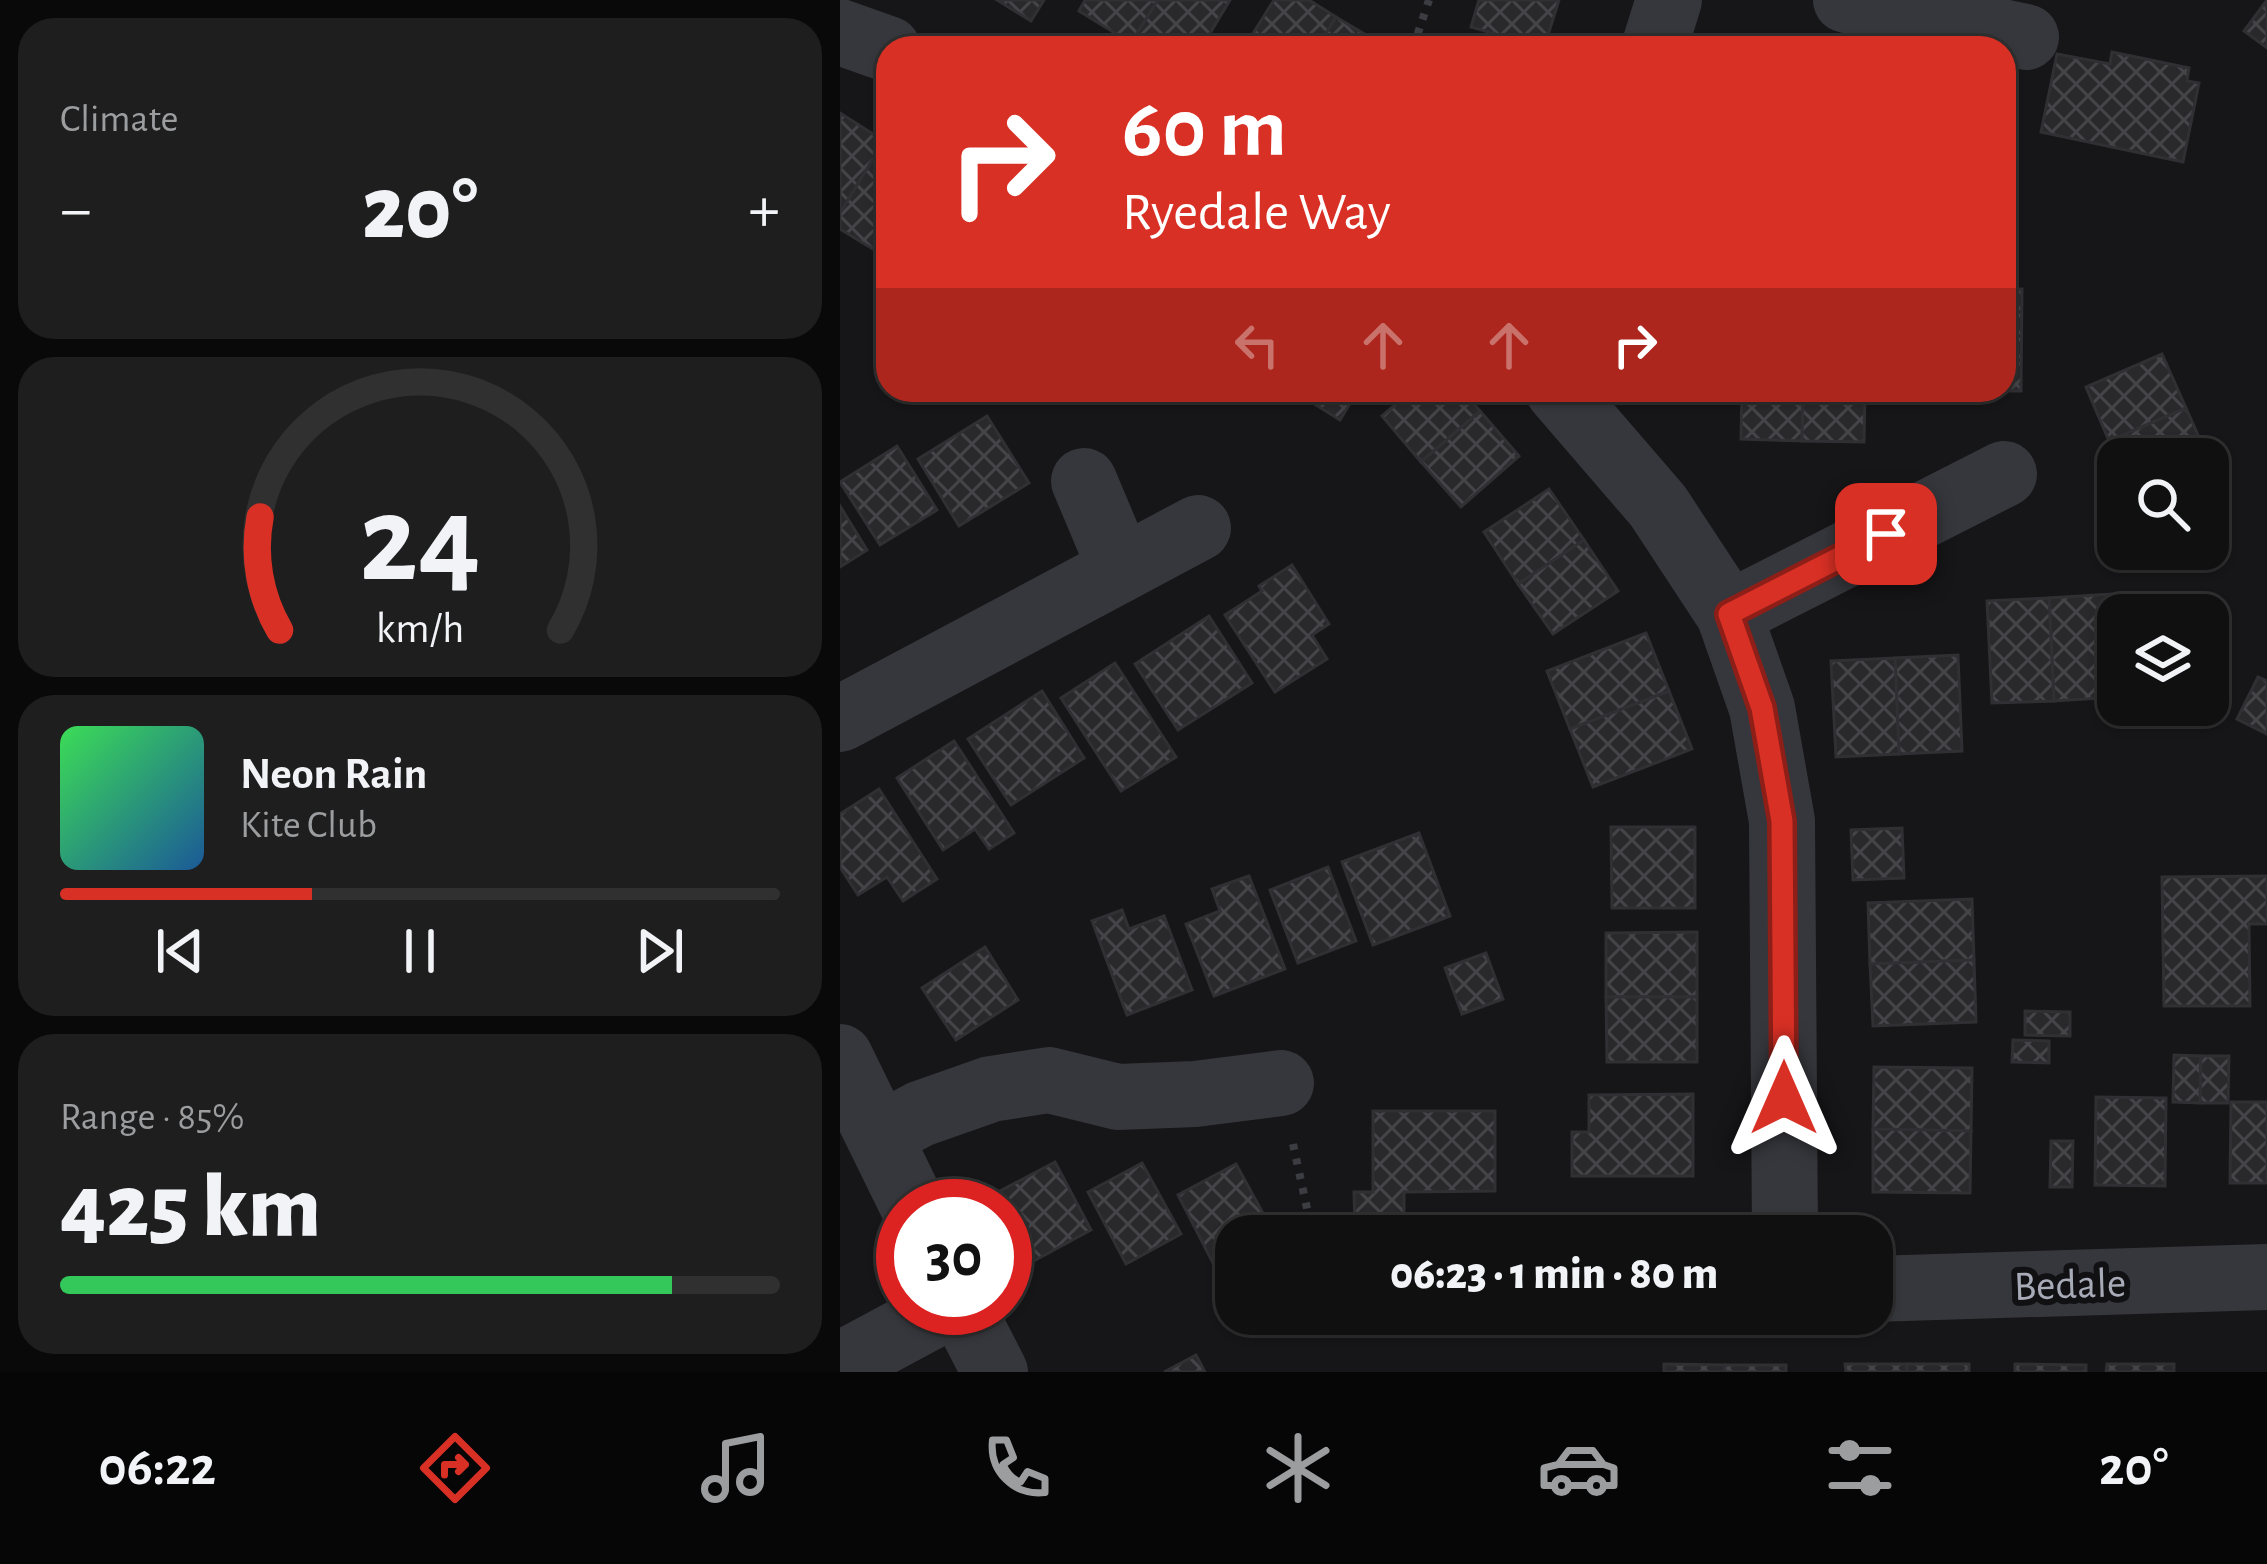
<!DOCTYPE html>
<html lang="en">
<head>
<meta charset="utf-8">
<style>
	body { margin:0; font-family:"Alegreya Sans",sans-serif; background:#1e1e1f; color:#f1f3f6; height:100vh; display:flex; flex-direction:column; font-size:45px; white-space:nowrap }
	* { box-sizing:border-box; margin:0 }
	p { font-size:39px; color:#9c9d9f }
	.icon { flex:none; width:66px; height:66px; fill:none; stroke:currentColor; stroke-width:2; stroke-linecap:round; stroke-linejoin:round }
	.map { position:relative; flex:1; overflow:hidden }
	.sheet { display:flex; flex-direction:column; gap:18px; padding:18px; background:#090909; width:840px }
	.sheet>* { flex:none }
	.guide { position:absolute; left:36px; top:36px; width:1140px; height:366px; border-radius:36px; box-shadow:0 3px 9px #0004,0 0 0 3px #303031; background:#d93025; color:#fff; overflow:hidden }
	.buttons { position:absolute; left:1257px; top:438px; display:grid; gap:24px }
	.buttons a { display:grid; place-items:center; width:132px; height:132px; border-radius:24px; background:#101011; box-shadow:0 3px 9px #0004,0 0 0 3px #303031; font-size:60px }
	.speed { position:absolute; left:36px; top:1179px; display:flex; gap:24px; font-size:60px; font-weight:700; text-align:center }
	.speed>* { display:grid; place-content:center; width:156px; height:156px; border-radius:50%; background:#101011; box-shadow:0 3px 9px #0004,0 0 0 3px #303031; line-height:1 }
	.speed .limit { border:18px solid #d22; background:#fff; color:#111 }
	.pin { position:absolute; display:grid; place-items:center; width:102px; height:102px; color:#fff; margin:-51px; border-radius:24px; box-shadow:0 6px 18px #0006 }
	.me { position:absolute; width:132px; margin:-66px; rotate:0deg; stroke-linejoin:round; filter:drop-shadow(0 0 9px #0008) }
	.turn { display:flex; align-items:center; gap:42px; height:252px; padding:0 48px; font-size:54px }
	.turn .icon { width:156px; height:156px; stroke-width:2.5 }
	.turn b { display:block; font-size:84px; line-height:102px }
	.lanes { display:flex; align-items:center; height:114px; padding:0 48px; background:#0003; justify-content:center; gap:60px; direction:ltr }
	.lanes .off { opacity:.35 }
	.big { font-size:90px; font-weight:800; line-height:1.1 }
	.sheet .tile { flex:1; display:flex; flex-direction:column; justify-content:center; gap:18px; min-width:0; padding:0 42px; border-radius:36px; background:#1e1e1f }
	.sheet .dial { align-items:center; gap:0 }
	.dial svg { height:312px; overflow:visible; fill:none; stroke:#303031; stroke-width:7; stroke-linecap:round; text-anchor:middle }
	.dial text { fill:#f1f3f6; stroke:none }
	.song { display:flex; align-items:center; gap:36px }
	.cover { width:144px; height:144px; border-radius:18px; background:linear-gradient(135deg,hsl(130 70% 55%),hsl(210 70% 35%)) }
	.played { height:12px; border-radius:6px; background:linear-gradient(90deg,#d93025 35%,#303031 35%) }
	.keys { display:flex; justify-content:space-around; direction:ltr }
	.heat { display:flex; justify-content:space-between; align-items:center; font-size:66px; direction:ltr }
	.charge { height:18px; border-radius:9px; background:linear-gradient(90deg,#34c759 85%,#303031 0) }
	.trip { position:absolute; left:375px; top:1215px; width:678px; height:120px; border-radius:36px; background:#101011; box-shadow:0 3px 9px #0004,0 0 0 3px #303031; font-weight:800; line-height:120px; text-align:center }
	.tabs { display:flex; height:192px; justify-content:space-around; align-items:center; background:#060607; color:#9c9d9f }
	.tabs .icon { width:84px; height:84px }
	.tabs .selected { color:#d93025 }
	.tabs b { font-size:54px; color:#f1f3f6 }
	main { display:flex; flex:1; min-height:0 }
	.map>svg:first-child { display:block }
</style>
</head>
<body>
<main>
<section class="sheet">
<div class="tile"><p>Climate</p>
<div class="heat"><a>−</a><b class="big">20°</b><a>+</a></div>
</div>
<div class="tile dial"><svg viewBox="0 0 100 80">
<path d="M14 69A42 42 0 1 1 86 69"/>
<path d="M14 69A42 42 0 0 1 9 40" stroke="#d93025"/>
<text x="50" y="56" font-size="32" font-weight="700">24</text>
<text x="50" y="72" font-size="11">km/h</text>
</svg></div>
<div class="tile">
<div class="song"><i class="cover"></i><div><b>Neon Rain</b><p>Kite Club</p></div></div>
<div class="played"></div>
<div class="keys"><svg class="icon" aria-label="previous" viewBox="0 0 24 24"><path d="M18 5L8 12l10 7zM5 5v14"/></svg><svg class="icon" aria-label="pause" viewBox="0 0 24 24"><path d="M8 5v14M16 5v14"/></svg><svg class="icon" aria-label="next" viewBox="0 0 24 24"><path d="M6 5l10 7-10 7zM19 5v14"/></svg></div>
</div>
<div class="tile"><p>Range · 85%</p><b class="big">425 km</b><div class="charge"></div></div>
</section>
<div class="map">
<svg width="1427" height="1372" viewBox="0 0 1427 1372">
	<defs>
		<pattern id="building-cross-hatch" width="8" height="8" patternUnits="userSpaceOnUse" patternTransform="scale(3)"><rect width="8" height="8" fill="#29282b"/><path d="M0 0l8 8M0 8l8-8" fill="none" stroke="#454448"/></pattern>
	</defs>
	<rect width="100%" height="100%" fill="#161517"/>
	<g fill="url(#building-cross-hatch)" stroke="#302f33" stroke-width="3">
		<path d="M 157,0 L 204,0 L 191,21 Z"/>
		<path d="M 245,0 L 318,0 L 291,43 L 239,11 Z"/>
		<path d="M 318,0 L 390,0 L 361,48 L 299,48 L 291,43 Z"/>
		<path d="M 434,0 L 469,0 L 496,17 L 477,48 L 404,48 Z"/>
		<path d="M 639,0 L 719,0 L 704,48 L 631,27 Z"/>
		<path d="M 1427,0 L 1427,48 L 1404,31 Z"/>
		<path d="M 496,17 L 548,48 L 477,48 Z"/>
		<path d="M 1272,52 L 1349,68 L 1347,81 L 1359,83 L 1343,162 L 1201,132 L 1217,54 L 1270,64 Z"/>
		<path d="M 0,113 L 44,141 L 0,213 Z"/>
		<path d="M 44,141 L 48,143 L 48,253 L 46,257 L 0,229 L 0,213 Z"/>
		<path d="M 1164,289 L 1182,289 L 1181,391 L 1120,391 L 1164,390 Z"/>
		<path d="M 1322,354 L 1346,408 L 1269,441 L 1246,387 Z"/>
		<path d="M 452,390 L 518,390 L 500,420 Z"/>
		<path d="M 572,390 L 622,390 L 640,411 L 581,462 L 542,416 Z"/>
		<path d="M 902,390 L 963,390 L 962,441 L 901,439 Z"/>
		<path d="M 963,390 L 1025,390 L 1024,442 L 962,441 Z"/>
		<path d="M 1346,408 L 1370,462 L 1368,463 L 1368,459 L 1278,461 L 1269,441 Z"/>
		<path d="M 640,411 L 679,456 L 621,507 L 581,462 Z"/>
		<path d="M 147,416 L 189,483 L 119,526 L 78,459 Z"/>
		<path d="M 57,446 L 97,510 L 40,545 L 0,482 Z"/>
		<path d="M 709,489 L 744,540 L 678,584 L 644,532 Z"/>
		<path d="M 0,506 L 27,550 L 0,567 Z"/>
		<path d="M 744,540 L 778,591 L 713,634 L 678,584 Z"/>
		<path d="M 452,565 L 489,624 L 472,635 L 487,659 L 435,692 L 385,615 L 422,591 L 419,586 Z"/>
		<path d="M 1271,594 L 1276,697 L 1214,701 L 1209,598 Z"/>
		<path d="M 1209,598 L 1214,701 L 1152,703 L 1147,601 Z"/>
		<path d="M 369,616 L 412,683 L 338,730 L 295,664 Z"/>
		<path d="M 806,633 L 829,691 L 730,729 L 707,671 Z"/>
		<path d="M 1118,655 L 1122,751 L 1059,754 L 1055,658 Z"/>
		<path d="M 1055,658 L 1059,754 L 996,757 L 991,661 Z"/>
		<path d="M 275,663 L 336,757 L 281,791 L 221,698 Z"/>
		<path d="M 1418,677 L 1427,681 L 1427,734 L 1397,719 Z"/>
		<path d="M 202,691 L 244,758 L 171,805 L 128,739 Z"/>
		<path d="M 829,691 L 852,749 L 753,787 L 730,729 Z"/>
		<path d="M 114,741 L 174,833 L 149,849 L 135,829 L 103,850 L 57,778 Z"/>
		<path d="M 39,789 L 97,879 L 63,901 L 47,877 L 18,895 L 0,867 L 0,814 Z"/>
		<path d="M 771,827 L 855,827 L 855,908 L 772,908 Z"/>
		<path d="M 1062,828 L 1064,878 L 1013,880 L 1011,830 Z"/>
		<path d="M 579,833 L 610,916 L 533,945 L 502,862 Z"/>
		<path d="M 488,867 L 516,941 L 458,963 L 430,890 Z"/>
		<path d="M 409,876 L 445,969 L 374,996 L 346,924 L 380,911 L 372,889 Z"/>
		<path d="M 1427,876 L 1427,924 L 1409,924 L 1410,1006 L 1324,1006 L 1322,877 Z"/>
		<path d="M 1132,899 L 1134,960 L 1030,964 L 1028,903 Z"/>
		<path d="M 282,910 L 289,929 L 324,916 L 352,990 L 287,1015 L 252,921 Z"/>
		<path d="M 857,932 L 857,997 L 766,997 L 766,933 Z"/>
		<path d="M 145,947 L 178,1000 L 116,1040 L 82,988 Z"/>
		<path d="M 646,953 L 663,999 L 622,1014 L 605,968 Z"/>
		<path d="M 1134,960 L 1136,1022 L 1033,1026 L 1030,964 Z"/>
		<path d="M 766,997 L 857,997 L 857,1062 L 767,1062 Z"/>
		<path d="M 1185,1011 L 1230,1012 L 1230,1036 L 1185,1035 Z"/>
		<path d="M 1173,1040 L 1209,1041 L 1209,1063 L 1172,1062 Z"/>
		<path d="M 1334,1055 L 1361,1056 L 1360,1103 L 1333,1102 Z"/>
		<path d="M 1361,1056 L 1389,1056 L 1388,1103 L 1360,1103 Z"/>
		<path d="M 1034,1067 L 1132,1068 L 1131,1131 L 1033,1129 Z"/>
		<path d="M 853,1094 L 853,1176 L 732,1176 L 732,1132 L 749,1132 L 749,1095 Z"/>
		<path d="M 1256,1097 L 1326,1098 L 1325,1186 L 1255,1185 Z"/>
		<path d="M 1391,1102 L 1427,1102 L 1427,1183 L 1390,1183 Z"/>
		<path d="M 533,1111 L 655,1111 L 655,1191 L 564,1192 L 564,1227 L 515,1227 L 514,1192 L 533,1192 Z"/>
		<path d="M 1033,1129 L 1131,1131 L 1130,1193 L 1033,1192 Z"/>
		<path d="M 1211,1141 L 1233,1141 L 1232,1187 L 1210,1187 Z"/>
		<path d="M 215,1162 L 251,1230 L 179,1269 L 165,1241 L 165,1206 L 146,1206 L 143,1200 Z"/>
		<path d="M 302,1163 L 341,1234 L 286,1264 L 248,1192 Z"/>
		<path d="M 396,1164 L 435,1235 L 396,1236 L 396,1256 L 375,1267 L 338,1195 Z"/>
		<path d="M 356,1355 L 365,1372 L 324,1372 Z"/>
		<path d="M 824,1364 L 885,1365 L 885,1372 L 824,1372 Z"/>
		<path d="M 1005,1364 L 1067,1364 L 1067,1372 L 1006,1372 Z"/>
		<rect x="1067" y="1364" width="62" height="8"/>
		<path d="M 1175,1364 L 1246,1365 L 1246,1372 L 1175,1372 Z"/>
		<path d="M 1267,1364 L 1334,1364 L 1334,1372 L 1266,1372 Z"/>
		<rect x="885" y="1365" width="61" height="7"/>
	</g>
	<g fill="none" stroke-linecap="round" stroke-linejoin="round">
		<g stroke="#3c3d43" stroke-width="8" stroke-dasharray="6 9" stroke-linecap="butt">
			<path d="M 573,48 L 589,0"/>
			<path d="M 453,1144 L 468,1213 L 480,1236"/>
			<path d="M 519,1314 L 600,1322 L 608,1314"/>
		</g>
		<g stroke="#36373c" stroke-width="66">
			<path d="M 1006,0 L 1186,37"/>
			<path d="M 0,32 L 48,49"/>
			<path d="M 814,48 L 829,0"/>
			<path d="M 718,390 L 818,506 L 889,614 L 922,708 L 942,821 L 945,1236"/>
			<path d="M 244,481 L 281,569"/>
			<path d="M 889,614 L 1164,474"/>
			<path d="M 0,719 L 358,528"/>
			<path d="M 0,1057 L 73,1206"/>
			<path d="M 41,1135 L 80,1114 L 151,1089 L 209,1080 L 278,1097 L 355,1094 L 441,1083"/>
			<path d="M 1032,1289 L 1427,1277"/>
			<path d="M 122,1308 L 155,1372"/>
			<path d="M 0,1365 L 106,1308"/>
		</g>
	</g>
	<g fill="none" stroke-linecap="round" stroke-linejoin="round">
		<g stroke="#8d1f18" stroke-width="30">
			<path id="route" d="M 944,1098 L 942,821 L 922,708 L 889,614 L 1046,534"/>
		</g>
		<use href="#route" stroke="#d93025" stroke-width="21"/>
	</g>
	<g text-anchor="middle" stroke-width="12" stroke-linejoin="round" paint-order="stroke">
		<g font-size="42" fill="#a7aab7" stroke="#111012">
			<text transform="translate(1230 1283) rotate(-2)" y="15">Bedale</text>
		</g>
	</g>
</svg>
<div class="buttons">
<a><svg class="icon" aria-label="search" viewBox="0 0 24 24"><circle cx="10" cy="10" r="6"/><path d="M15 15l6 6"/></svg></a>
<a><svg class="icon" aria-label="layers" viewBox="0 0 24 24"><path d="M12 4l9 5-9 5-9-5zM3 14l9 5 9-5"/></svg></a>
</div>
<div class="speed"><div class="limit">30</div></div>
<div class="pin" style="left:1046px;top:534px;background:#d93025"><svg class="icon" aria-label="arrive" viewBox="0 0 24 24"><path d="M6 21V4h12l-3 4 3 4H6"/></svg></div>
<svg class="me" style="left:944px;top:1098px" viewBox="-20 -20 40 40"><path d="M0-17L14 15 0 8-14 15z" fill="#d93025" stroke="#fff" stroke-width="4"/></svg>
<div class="trip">06:23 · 1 min · 80 m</div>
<div class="guide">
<div class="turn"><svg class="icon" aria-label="right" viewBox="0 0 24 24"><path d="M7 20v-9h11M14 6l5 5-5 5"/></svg><div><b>60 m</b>Ryedale Way</div></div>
<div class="lanes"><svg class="icon off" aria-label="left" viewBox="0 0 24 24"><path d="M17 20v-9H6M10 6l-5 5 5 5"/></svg><svg class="icon off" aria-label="ahead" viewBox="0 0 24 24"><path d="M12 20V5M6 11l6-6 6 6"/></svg><svg class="icon off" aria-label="ahead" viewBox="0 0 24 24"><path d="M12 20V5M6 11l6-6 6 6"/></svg><svg class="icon" aria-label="right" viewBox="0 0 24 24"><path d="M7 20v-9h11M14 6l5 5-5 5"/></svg></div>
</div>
</div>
</main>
<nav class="tabs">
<b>06:22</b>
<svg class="icon selected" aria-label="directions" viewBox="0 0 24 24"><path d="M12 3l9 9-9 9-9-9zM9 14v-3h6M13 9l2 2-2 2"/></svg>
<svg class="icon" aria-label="music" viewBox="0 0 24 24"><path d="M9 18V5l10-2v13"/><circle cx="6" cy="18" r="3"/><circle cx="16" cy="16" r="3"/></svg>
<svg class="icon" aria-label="phone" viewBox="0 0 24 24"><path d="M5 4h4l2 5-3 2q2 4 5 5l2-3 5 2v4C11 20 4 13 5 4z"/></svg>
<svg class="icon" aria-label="climate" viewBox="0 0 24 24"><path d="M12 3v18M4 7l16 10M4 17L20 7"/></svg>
<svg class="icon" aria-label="car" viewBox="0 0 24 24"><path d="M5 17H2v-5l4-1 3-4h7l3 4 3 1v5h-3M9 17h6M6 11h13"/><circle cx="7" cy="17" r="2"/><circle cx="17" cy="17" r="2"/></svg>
<svg class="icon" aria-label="filters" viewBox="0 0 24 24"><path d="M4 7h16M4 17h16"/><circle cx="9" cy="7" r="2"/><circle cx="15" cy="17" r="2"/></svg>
<b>20°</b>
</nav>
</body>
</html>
